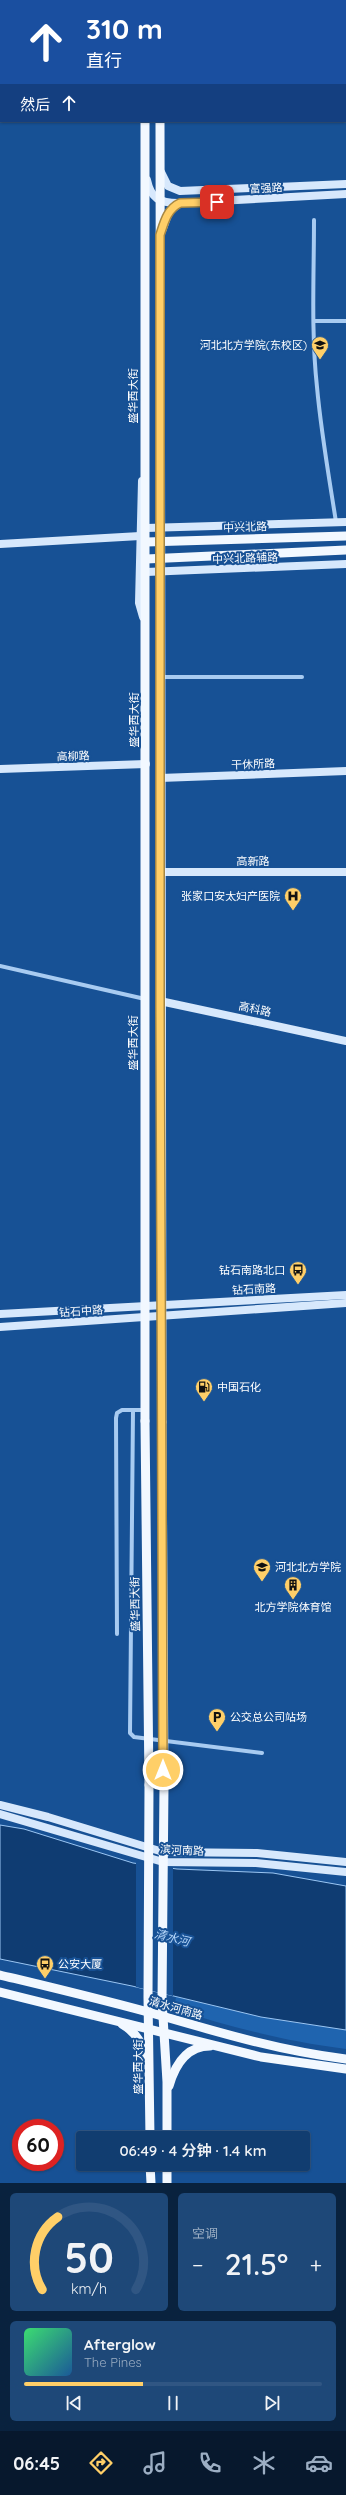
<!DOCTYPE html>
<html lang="zh">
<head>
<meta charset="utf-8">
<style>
	body { margin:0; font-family:Quicksand,"Noto Sans SC",sans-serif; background:#1e4878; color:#f1f3f6; height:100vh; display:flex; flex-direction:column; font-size:15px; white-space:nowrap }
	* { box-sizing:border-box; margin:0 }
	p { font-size:13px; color:#9caec3 }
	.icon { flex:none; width:22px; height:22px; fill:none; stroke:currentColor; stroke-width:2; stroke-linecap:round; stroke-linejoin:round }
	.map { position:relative; height:2183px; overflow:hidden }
	.drawer { display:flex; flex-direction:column; gap:10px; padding:10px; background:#09223e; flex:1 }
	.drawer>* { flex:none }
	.guide { position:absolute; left:0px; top:0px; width:346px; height:122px; box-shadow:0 1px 3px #0004,0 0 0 1px #305683; background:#1a4fa0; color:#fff; overflow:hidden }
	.speed { position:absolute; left:12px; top:2119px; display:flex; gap:8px; font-size:20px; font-weight:700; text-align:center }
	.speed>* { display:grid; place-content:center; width:52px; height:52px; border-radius:50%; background:#113d70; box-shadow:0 1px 3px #0004,0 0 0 1px #305683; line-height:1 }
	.speed .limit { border:6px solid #d22; background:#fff; color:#111 }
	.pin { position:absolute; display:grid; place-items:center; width:34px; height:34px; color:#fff; margin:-17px; border-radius:8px; box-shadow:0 2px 6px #0006 }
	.me { position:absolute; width:44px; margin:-22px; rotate:0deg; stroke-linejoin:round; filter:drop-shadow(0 0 3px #0008) }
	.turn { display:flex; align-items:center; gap:14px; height:84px; padding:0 20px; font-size:18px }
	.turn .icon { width:52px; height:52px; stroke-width:2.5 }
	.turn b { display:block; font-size:28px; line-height:34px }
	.then { display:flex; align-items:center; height:38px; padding:0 20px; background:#0003; gap:8px; font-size:15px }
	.big { font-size:30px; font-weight:600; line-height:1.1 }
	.drawer .tile { flex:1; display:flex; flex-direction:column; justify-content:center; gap:6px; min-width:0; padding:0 14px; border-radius:6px; background:#1e4878 }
	.drawer .dial { align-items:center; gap:0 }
	.dial svg { height:104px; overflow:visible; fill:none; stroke:#305683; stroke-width:7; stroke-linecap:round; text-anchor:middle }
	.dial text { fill:#f1f3f6; stroke:none }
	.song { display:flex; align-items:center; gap:12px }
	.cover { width:48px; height:48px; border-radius:6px; background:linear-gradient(135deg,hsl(140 70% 55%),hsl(210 70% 35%)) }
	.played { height:4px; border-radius:2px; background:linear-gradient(90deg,#ffcf68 40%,#305683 40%) }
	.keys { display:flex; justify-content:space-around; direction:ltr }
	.heat { display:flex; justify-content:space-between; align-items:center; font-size:22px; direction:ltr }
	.drawer .tiles { flex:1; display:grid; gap:10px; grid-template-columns:1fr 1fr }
	.tile:last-child { grid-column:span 2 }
	.trip { position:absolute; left:76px; top:2131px; width:234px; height:40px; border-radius:4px; background:#113d70; box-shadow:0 1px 3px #0004,0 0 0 1px #305683; font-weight:600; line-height:40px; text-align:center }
	.dock { display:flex; height:64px; justify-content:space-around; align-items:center; background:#07182d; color:#9caec3 }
	.dock .icon { width:28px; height:28px }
	.dock .active { color:#ffcf68 }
	.dock b { font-size:18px; color:#f1f3f6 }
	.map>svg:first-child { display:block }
</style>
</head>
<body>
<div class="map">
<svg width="346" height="2183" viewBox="0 0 346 2183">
	<rect width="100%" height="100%" fill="#175195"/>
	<path fill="#1f64af" d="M 176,1997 L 261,2017 L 346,2030 L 346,2049 C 284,2041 234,2028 174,2009 Z"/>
	<path fill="#0f3c72" stroke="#9bc6f3" d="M 0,1825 L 24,1829 L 133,1863 L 177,1869 L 273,1873 L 346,1886 L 346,2030 L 261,2017 L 132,1986 L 0,1959 Z"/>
	<path fill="#175195" d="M 136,1861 L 173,1867 L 173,1996 L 136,1987 Z"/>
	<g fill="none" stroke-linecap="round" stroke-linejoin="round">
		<path stroke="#9bc6f3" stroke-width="2.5" d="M 275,1 L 281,0"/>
		<g stroke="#a8cbf1" stroke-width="4">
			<path d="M 314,220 C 314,276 311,332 317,387 C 321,432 329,477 336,522"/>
			<path d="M 314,321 L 346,321"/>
			<path d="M 161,677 L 302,677"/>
			<path d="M 0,966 L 145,999"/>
			<path d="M 133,1410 L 130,1733 L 134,1737 L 262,1753"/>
			<path d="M 117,1634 L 116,1418 L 117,1413 L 122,1410 L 145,1410"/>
		</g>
		<g stroke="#d7e8fc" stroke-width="8">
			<path d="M 161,172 L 168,186 L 180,191 L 346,184"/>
			<path d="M 147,180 C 151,199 160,203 178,203"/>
			<path d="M 162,231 L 169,212 L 180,203 L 346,194"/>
			<path d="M 142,481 L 139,603 L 143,617"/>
			<path d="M 146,528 L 346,522"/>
			<path d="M 0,544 L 140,536"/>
			<path d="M 146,572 L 346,564"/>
			<path d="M 0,769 L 146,764"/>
			<path d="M 160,778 L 346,771"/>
			<path d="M 160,872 L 346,872"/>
			<path d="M 160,1001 L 346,1041"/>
			<path d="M 0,1314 L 346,1295"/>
			<path d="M 0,1327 L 346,1303"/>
			<path d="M 0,1805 L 48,1817 L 163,1852 L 257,1853 L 346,1862"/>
			<path d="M 0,1814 L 163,1862 L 256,1863 L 346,1872"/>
		</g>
		<g stroke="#f2f8ff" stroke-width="9">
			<path d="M 145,0 L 145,1"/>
			<path d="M 160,0 L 160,1"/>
			<path d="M 145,121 L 145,1421"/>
			<path d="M 160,121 L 162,1422"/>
			<path d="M 146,542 L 346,536"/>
			<path d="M 146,559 L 346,550"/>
			<path d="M 149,1785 L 148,1997 L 150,2138"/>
			<path d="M 164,1786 L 162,2000 L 167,2082 L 167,2138"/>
			<path d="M 0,1975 C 54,1988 109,2001 162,2016 C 224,2034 282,2051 346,2059"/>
			<path d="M 0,1992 L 261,2057 L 346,2069"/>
			<path d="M 122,2024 C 136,2032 143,2044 147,2059"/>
			<path d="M 169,2086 C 175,2065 186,2046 210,2046"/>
			<path d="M 150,2164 L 151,2183"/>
			<path d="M 167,2164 L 167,2183"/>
		</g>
		<g stroke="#f2f8ff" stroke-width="9">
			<path d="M 145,1421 L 149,1785"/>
			<path d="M 162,1422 L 164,1786"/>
		</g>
	</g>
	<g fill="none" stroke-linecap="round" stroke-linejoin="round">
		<g stroke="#a68744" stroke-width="10">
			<path id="route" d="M 163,1770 L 160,1007 L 160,235 C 164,223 167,209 180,203 L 217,202"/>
		</g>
		<use href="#route" stroke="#ffcf68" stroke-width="7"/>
	</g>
	<defs>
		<g id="university-pin" transform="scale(0.9)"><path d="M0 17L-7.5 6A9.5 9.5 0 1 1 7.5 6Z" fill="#ffcf68" stroke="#175195"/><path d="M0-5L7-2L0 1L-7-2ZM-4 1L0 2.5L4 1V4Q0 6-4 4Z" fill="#111"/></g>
		<g id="hospital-pin" transform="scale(0.9)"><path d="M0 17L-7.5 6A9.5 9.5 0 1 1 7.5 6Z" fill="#ffcf68" stroke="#175195"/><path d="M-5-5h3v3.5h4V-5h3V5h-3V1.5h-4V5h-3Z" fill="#111"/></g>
		<g id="bus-pin" transform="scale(0.9)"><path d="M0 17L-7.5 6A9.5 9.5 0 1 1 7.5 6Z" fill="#ffcf68" stroke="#175195"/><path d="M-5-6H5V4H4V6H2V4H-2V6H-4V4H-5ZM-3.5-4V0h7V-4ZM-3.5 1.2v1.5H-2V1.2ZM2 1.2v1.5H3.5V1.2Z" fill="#111"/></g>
		<g id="fuel-pin" transform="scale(0.9)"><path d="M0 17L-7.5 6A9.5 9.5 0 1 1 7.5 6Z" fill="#ffcf68" stroke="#175195"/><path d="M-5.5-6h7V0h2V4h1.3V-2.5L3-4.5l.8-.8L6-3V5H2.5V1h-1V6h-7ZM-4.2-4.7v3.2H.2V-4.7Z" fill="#111"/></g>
		<g id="building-pin" transform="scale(0.9)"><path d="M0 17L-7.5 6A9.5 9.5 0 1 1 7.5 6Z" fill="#ffcf68" stroke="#175195"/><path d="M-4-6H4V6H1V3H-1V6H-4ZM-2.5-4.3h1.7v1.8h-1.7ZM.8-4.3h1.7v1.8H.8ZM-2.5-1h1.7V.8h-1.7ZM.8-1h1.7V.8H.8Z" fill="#111"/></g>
		<g id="parking-pin" transform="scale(0.9)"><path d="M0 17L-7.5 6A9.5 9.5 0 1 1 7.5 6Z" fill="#ffcf68" stroke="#175195"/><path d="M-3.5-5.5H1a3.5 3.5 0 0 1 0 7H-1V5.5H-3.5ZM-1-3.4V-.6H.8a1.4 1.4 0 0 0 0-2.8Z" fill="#111"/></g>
	</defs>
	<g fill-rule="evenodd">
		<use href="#university-pin" x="320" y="345"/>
		<use href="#hospital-pin" x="293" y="896"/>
		<use href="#bus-pin" x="298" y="1270"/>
		<use href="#fuel-pin" x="204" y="1387"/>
		<use href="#university-pin" x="262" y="1567"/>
		<use href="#building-pin" x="293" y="1585"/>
		<use href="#parking-pin" x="217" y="1717"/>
		<use href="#bus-pin" x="45" y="1964"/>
	</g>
	<g text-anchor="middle" stroke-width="4" stroke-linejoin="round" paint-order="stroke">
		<g font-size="11" fill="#fff" stroke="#175195">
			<text transform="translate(266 188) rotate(-3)" y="4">富强路</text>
			<text transform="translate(133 396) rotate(-90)" y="4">盛华西大街</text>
			<text transform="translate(245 527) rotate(-2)" y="4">中兴北路</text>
			<text transform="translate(245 558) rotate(-2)" y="4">中兴北路辅路</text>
			<text transform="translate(134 720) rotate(-90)" y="4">盛华西大街</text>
			<text transform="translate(73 756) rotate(-2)" y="4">高柳路</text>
			<text transform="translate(253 764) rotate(-2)" y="4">干休所路</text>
			<text x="253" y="865">高新路</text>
			<text transform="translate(255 1009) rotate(12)" y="4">高科路</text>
			<text transform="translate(133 1043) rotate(-90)" y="4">盛华西大街</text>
			<text transform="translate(254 1289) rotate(-3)" y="4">钻石南路</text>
			<text transform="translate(81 1311) rotate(-4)" y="4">钻石中路</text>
			<text transform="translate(135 1604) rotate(-91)" y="4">盛华西大街</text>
			<text transform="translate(182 1850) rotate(3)" y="4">滨河南路</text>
			<text transform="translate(176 2008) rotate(16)" y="4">清水河南路</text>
			<text transform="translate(138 2067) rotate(-90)" y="4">盛华西大街</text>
		</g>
		<g font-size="11" fill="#fff" stroke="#175195" text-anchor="start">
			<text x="307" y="349" text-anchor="end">河北北方学院(东校区)</text>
			<text x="280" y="900" text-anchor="end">张家口安太妇产医院</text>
			<text x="285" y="1274" text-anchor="end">钻石南路北口</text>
			<text x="217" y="1391">中国石化</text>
			<text x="275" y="1571">河北北方学院</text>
			<text x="293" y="1611" text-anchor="middle">北方学院体育馆</text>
			<text x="230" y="1721">公交总公司站场</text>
			<text x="58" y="1968">公安大厦</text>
		</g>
		<g font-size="12" font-style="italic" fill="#b5d5f8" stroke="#175195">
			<text transform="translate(172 1938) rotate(14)" y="4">清水河</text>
		</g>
	</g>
</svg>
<div class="speed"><div class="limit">60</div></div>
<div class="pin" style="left:217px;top:202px;background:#d93025"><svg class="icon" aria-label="arrive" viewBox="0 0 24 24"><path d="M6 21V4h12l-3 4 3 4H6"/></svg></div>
<svg class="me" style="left:163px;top:1770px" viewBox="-20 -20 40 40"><circle r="17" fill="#ffcf68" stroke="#fff" stroke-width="3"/><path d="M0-11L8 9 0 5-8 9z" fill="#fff"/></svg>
<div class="trip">06:49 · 4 分钟 · 1.4 km</div>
<div class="guide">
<div class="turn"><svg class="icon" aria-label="ahead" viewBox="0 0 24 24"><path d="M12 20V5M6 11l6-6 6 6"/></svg><div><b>310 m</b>直行</div></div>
<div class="then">然后<svg class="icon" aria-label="ahead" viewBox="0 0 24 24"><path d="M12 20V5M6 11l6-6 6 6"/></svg></div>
</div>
</div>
<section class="drawer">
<div class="tiles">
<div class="tile dial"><svg viewBox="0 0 100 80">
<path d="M14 69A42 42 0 1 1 86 69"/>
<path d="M14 69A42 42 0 0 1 26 13" stroke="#ffcf68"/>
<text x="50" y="56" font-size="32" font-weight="700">50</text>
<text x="50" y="72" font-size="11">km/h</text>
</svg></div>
<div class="tile"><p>空调</p>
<div class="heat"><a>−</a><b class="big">21.5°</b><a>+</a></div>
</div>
<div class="tile">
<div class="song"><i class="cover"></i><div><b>Afterglow</b><p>The Pines</p></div></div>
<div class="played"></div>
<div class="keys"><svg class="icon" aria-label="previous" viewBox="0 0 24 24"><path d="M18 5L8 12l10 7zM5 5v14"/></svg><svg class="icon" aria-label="pause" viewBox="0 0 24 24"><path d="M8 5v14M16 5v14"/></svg><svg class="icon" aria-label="next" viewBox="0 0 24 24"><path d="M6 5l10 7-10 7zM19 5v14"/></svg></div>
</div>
</div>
</section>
<nav class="dock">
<b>06:45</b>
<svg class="icon active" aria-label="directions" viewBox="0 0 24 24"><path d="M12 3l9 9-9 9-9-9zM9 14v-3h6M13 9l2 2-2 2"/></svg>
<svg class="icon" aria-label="music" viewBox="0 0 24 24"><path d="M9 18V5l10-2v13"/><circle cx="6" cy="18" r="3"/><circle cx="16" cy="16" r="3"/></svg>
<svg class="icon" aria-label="phone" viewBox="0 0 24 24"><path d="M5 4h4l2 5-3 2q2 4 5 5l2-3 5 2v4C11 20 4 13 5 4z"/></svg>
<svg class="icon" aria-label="climate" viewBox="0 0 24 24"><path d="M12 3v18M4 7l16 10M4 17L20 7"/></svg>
<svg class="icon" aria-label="car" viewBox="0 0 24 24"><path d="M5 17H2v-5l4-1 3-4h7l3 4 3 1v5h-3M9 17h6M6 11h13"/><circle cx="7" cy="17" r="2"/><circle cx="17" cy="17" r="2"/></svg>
</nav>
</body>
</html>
